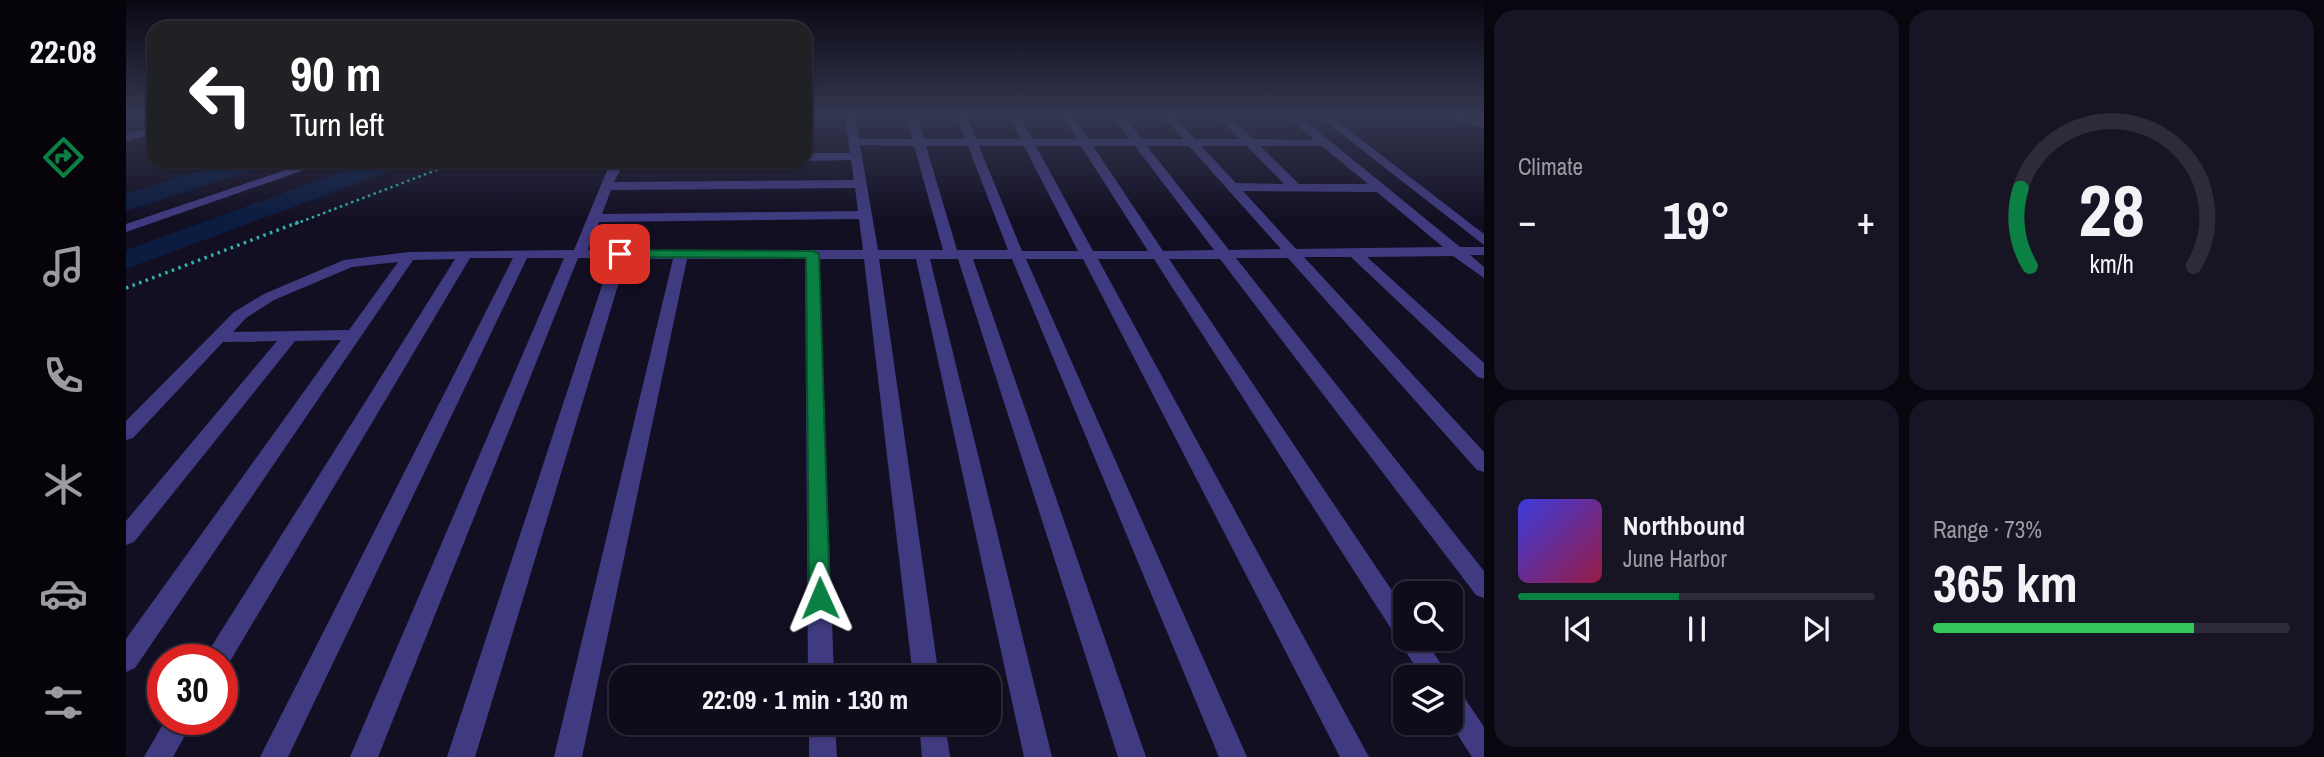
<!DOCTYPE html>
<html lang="en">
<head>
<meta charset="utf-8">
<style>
	body { margin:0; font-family:"Archivo Narrow",sans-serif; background:#171423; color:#f1f3f6; height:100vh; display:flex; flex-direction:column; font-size:26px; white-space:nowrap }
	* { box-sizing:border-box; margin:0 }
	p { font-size:23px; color:#9b9ba2 }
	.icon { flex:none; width:38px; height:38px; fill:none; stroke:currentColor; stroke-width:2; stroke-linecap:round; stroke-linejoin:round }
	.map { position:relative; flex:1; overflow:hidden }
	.details { display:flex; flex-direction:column; gap:10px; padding:10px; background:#08060e; width:840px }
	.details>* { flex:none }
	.top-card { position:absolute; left:21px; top:21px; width:665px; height:147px; border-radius:21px; box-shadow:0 2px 5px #0004,0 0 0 2px #2e2b39; background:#202124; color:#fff; overflow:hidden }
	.tools { position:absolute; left:1267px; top:581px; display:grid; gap:14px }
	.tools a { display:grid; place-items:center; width:70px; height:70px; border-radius:14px; background:#0e0b1a; box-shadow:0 2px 5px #0004,0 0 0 2px #2e2b39; font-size:35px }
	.speed { position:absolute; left:21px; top:644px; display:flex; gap:14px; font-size:35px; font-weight:700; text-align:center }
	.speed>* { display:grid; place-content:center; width:91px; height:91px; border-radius:50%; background:#0e0b1a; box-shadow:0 2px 5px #0004,0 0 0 2px #2e2b39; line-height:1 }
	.speed .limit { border:10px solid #d22; background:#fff; color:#111 }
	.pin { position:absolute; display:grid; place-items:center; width:60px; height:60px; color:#fff; margin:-30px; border-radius:14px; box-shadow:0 4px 10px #0006 }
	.me { position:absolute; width:77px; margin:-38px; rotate:359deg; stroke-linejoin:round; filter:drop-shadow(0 0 5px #0008) }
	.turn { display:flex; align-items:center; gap:24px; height:147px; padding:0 28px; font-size:32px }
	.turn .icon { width:91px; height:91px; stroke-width:2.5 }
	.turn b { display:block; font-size:49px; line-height:60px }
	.big { font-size:52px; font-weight:700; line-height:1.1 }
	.details .tile { flex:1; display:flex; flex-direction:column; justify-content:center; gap:10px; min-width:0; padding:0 24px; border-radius:21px; background:#171423 }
	.details .dial { align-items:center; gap:0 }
	.dial svg { height:182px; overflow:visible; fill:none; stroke:#2e2b39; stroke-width:7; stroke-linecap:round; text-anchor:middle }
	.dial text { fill:#f1f3f6; stroke:none }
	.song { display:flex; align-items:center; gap:21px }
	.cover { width:84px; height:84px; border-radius:10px; background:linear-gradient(135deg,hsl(240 70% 55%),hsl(340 70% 35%)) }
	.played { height:7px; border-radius:4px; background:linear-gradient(90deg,#0b8043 45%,#2e2b39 45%) }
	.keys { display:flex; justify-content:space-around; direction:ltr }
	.heat { display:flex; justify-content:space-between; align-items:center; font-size:38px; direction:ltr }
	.charge { height:10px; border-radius:5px; background:linear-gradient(90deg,#34c759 73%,#2e2b39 0) }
	.details .tiles { flex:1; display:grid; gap:10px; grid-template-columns:repeat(2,1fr) }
	.trip { position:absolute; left:483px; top:665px; width:392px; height:70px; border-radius:21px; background:#0e0b1a; box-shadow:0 2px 5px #0004,0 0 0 2px #2e2b39; font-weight:700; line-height:70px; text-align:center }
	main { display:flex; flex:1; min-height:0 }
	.tabs { display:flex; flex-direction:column; width:126px; justify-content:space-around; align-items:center; background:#06040a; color:#9b9ba2 }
	.tabs .icon { width:49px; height:49px }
	.tabs .current { color:#0b8043 }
	.tabs b { font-size:32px; color:#f1f3f6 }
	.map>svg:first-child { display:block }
</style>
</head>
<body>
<main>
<nav class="tabs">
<b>22:08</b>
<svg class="icon current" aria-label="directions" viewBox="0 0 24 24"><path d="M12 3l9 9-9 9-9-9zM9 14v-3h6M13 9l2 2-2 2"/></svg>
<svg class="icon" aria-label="music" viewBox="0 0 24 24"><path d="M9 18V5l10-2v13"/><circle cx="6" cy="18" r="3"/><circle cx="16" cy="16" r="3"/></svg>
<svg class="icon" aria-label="phone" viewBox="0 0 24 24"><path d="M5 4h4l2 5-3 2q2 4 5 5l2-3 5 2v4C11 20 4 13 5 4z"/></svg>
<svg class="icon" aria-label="climate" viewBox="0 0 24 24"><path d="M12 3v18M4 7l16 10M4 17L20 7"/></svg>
<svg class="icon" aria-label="car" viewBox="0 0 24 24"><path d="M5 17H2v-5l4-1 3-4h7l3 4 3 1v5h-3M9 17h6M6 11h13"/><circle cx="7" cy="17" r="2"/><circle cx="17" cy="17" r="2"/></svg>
<svg class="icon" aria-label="filters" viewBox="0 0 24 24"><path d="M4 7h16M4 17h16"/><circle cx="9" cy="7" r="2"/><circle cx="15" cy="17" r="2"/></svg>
</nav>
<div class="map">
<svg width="1358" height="757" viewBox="0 0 1358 757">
	<rect width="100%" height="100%" fill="#130f23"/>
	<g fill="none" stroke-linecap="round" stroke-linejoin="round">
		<g fill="#0b1c40" fill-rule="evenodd">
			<path d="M 105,161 L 143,161 L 140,166 L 0,211 L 0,194 Z"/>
			<path d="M 246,161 L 281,161 L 278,166 L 0,269 L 0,250 Z"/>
		</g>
		<path stroke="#31b2af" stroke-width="2.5" stroke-dasharray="2.5 3.5" stroke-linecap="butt" d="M 169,224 L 334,161"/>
		<path stroke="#31b2af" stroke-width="3.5" stroke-dasharray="2.5 4.5" stroke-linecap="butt" d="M 0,288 L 173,222"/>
		<g fill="#403b81" fill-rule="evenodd">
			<path d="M 719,114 L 729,114 L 733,139 L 786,139 L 780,114 L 790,114 L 798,139 L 839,139 L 830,114 L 840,114 L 850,139 L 895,139 L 882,114 L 892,114 L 906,139 L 951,139 L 935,114 L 946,114 L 962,139 L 1004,139 L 985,114 L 996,114 L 1016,139 L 1057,139 L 1035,114 L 1046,114 L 1069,139 L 1114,139 L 1089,114 L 1100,114 L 1127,139 L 1188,140 L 1159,114 L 1171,114 L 1334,247 L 1358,247 L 1358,255 L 1344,255 L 1358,267 L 1358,278 L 1327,256 L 1241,257 L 1358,363 L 1358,379 L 1352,377 L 1225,257 L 1178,257 L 1358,452 L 1358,472 L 1351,470 L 1162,258 L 1110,258 L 1358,571 L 1358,598 L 1350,595 L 1094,259 L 1043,259 L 1279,610 L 1279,639 L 1299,639 L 1323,677 L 1296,677 L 1028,259 L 972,259 L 1243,757 L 1214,757 L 957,259 L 900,259 L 1121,757 L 1093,757 L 886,259 L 847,259 L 1020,757 L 992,757 L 832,259 L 804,259 L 926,757 L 898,757 L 790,259 L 753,259 L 813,677 L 787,677 L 738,259 L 693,259 L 708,677 L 682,677 L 679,259 L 561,259 L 456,757 L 428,757 L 547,259 L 500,259 L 349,757 L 321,757 L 485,258 L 452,258 L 252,757 L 224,757 L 438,258 L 401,258 L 162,757 L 134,757 L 387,258 L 344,258 L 100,668 L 96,670 L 96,660 L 79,660 L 82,652 L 329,259 L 287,260 L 9,668 L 0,672 L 0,639 L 215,340 L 169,341 L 8,542 L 0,545 L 0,521 L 151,341 L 97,342 L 7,438 L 0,440 L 0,421 L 108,312 L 138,294 L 218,260 L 283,252 L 448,250 L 485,161 L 499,161 L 488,182 L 728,180 L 725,160 L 679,161 L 679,153 L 724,153 ZM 734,145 L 788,146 L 817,250 L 752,250 ZM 800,146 L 842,146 L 882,250 L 831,250 ZM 853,146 L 898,146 L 952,251 L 896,251 ZM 910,146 L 955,146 L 1022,251 L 967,251 ZM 967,146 L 1009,146 L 1088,250 L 1037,251 ZM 1021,146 L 1063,146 L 1155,249 L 1103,250 ZM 1075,146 L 1121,146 L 1158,184 L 1110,183 ZM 1134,146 L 1196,146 L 1242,184 L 1173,184 ZM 729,188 L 732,211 L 476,214 L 485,190 ZM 1117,191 L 1251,192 L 1317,247 L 1170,249 ZM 733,219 L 737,250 L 462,250 L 473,222 ZM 272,262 L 223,330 L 107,332 L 120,318 L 148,300 L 226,267 Z"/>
			<path d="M 1190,114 L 1202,114 L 1358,234 L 1358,245 Z"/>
			<path d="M 1311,114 L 1330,114 L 1358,122 L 1358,128 Z"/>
			<path d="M 28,127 L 28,133 L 0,141 L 0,134 Z"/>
			<path d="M 186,161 L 204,161 L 0,232 L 0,224 Z"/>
			<path d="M 1325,687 L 1334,691 L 1358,727 L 1358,757 L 1346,757 L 1324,723 Z"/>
			<path d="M 40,719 L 68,719 L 47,757 L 18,757 Z"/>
			<path d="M 683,723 L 709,723 L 711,757 L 683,757 Z"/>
			<path d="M 793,723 L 819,723 L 824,757 L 796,757 Z"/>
		</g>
	</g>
	<linearGradient id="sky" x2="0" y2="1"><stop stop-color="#0a0813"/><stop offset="0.52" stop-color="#333750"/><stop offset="1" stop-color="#333750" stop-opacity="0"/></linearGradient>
	<rect width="1358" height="220" fill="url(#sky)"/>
	<path fill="#0b8043" stroke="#07532c" stroke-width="2" d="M 494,250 L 687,251 L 693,254 L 704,598 L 701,605 L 694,607 L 686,605 L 683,598 L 680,258 L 490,257 L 488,254 Z"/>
</svg>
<div class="tools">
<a><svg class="icon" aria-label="search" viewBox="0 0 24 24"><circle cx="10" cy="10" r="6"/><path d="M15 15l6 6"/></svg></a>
<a><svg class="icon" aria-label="layers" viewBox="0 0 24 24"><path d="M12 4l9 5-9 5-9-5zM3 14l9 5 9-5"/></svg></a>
</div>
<div class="speed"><div class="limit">30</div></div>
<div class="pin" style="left:494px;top:254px;background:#d93025"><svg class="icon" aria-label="arrive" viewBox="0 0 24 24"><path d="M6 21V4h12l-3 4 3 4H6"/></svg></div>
<svg class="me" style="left:694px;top:598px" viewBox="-20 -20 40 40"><path d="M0-17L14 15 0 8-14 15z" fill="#0b8043" stroke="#fff" stroke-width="4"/></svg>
<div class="trip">22:09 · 1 min · 130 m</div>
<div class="top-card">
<div class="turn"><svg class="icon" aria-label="left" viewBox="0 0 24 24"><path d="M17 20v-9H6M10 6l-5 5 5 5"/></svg><div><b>90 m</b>Turn left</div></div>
</div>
</div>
<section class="details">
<div class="tiles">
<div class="tile"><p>Climate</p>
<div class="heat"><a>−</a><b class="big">19°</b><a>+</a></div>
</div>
<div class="tile dial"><svg viewBox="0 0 100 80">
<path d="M14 69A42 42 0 1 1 86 69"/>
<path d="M14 69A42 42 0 0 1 10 35" stroke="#0b8043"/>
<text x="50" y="56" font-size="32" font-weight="700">28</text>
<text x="50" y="72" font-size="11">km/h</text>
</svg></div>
<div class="tile">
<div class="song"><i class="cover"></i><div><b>Northbound</b><p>June Harbor</p></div></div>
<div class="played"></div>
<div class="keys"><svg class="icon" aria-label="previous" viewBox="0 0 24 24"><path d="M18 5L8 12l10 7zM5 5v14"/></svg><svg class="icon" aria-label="pause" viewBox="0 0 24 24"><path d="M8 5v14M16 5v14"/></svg><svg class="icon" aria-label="next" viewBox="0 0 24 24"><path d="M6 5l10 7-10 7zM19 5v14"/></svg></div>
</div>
<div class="tile"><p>Range · 73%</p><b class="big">365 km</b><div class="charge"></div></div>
</div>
</section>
</main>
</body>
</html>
